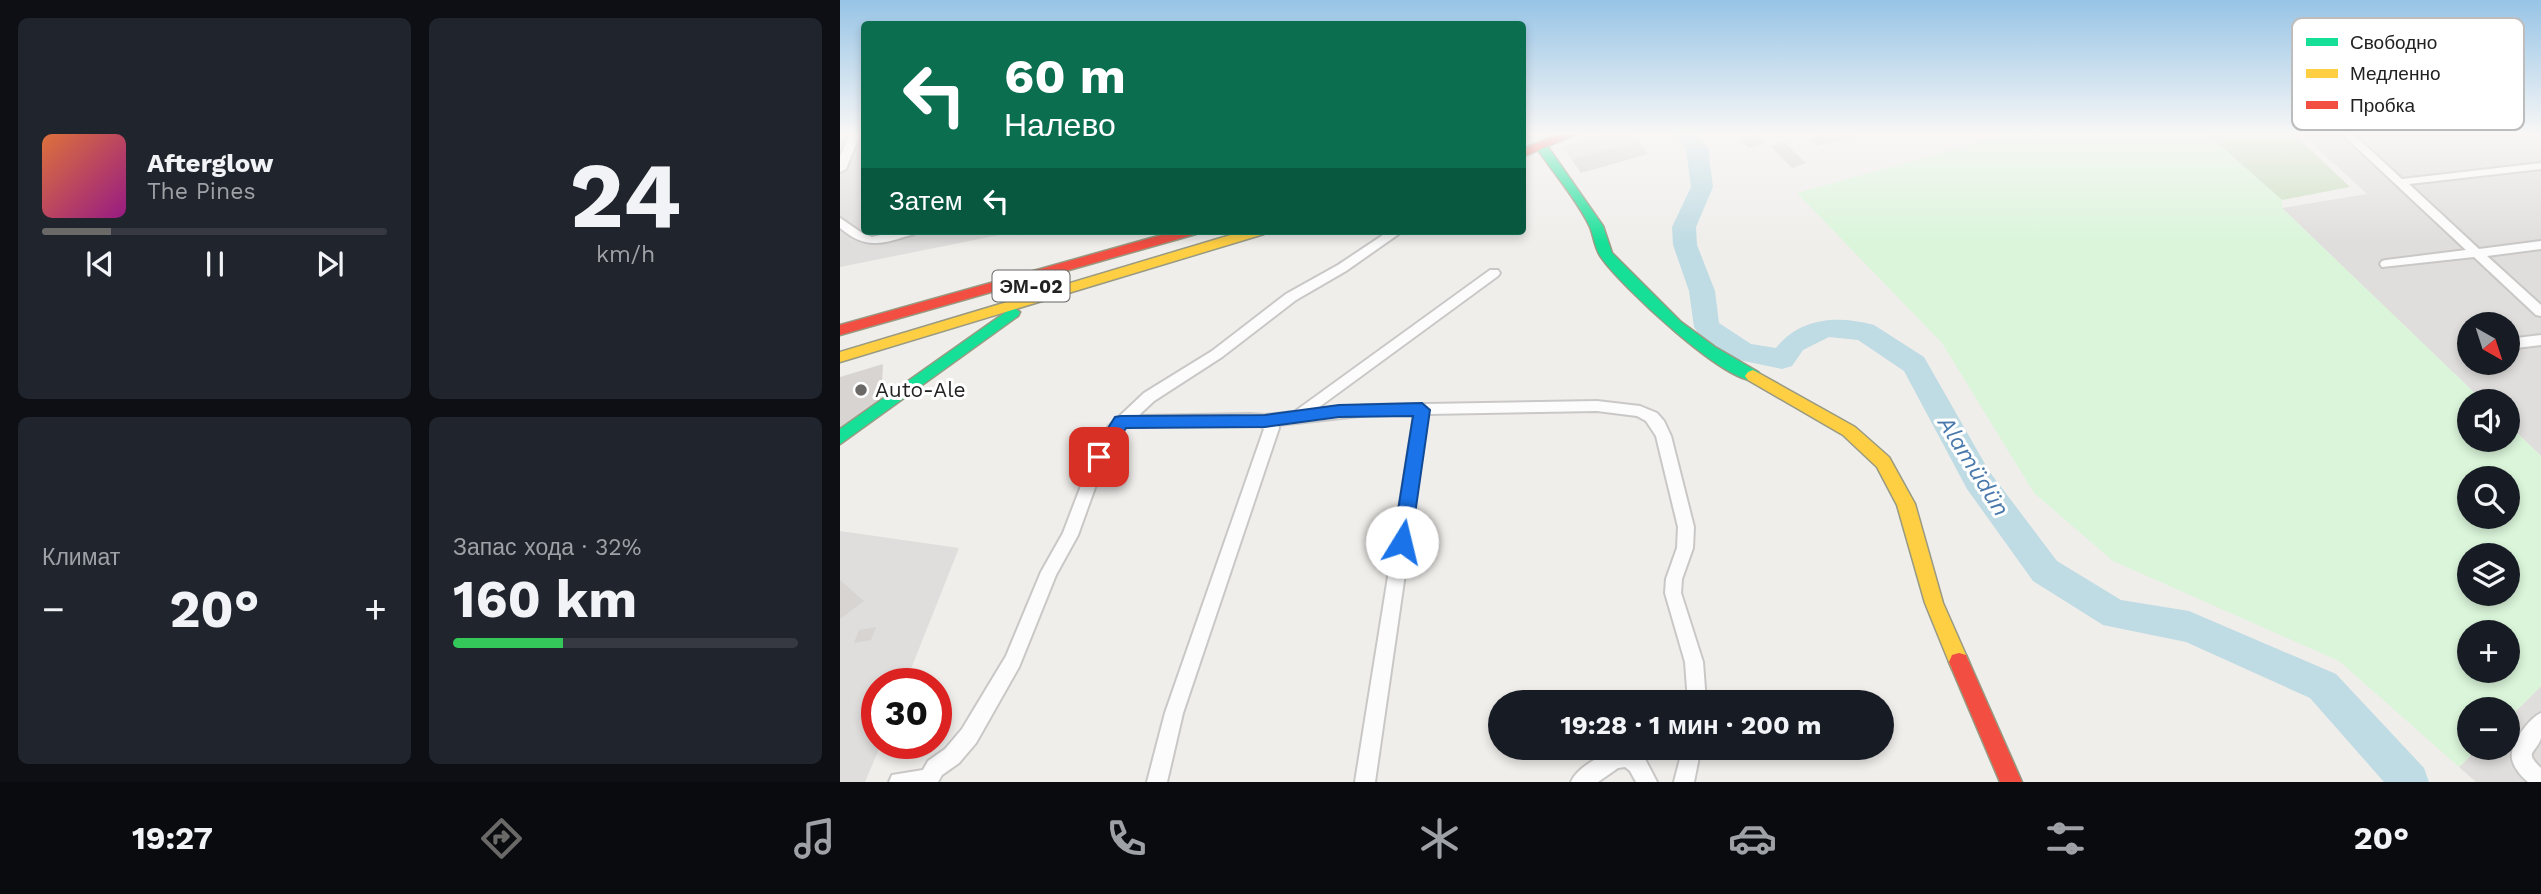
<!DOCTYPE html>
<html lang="ru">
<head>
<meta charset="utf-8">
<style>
	body { margin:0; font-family:"Work Sans",sans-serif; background:#20242c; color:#f1f3f6; height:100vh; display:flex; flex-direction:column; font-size:26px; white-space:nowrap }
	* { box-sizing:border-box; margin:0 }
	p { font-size:23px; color:#9ea1a6 }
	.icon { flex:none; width:38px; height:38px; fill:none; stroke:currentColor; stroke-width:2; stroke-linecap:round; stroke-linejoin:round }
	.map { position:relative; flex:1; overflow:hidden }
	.drawer { display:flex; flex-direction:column; gap:18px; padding:18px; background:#0d0f14; width:840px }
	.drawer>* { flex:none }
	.guide { position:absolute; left:21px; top:21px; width:665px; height:214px; border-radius:7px; box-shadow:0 4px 10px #0003; background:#0b6e4f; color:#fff; overflow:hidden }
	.needle { width:46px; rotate:141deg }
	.fabs { position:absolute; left:1617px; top:312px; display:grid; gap:14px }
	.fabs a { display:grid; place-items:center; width:63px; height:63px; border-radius:50%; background:#171b24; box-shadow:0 4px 10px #0003; font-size:35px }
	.speed { position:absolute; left:21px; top:668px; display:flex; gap:14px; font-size:35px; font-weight:700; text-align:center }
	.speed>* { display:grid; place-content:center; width:91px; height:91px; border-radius:50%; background:#171b24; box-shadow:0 4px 10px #0003; line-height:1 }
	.speed .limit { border:10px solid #d22; background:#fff; color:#111 }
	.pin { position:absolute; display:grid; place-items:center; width:60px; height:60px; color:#fff; margin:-30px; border-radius:14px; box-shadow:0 4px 10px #0006 }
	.me { position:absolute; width:77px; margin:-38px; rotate:9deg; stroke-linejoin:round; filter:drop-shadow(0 0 5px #0008) }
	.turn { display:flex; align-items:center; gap:24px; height:147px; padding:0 28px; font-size:32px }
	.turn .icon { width:91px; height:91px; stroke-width:2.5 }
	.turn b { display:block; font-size:49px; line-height:60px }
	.then { display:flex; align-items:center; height:66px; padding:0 28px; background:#0003; gap:14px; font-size:26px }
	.big { font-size:52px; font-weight:700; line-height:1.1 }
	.drawer .card { flex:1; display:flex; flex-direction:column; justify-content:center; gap:10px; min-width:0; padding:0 24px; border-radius:10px; background:#20242c }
	.drawer .dial { align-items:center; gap:0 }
	.dial b { font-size:91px; line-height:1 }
	.song { display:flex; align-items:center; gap:21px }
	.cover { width:84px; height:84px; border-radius:10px; background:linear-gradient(135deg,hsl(20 70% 55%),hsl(310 70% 35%)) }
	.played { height:7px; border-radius:4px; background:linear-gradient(90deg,#6a6968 20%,#363941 20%) }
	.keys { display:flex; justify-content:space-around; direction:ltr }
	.heat { display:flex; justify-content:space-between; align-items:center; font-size:38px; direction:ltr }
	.charge { height:10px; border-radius:5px; background:linear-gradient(90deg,#34c759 32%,#363941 0) }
	.drawer .tiles { flex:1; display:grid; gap:18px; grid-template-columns:repeat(2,1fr) }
	.trip { position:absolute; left:648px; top:690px; width:406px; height:70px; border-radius:35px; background:#171b24; box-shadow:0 4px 10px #0003; font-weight:700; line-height:70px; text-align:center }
	.dock { display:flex; height:112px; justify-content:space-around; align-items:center; background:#090b0e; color:#9ea1a6 }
	.dock .icon { width:49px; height:49px }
	.dock .selected { color:#6a6968 }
	.dock b { font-size:32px; color:#f1f3f6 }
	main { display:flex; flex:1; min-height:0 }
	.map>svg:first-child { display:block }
</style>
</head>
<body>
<main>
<section class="drawer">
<div class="tiles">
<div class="card">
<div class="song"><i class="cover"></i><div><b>Afterglow</b><p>The Pines</p></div></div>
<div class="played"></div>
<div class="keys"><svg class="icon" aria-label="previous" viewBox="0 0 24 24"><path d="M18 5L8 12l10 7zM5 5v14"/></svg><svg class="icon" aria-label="pause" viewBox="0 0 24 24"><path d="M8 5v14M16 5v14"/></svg><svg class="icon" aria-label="next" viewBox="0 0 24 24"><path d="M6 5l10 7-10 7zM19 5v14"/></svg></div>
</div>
<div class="card dial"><b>24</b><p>km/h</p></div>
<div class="card"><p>Климат</p>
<div class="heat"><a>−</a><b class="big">20°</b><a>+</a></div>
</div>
<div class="card"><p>Запас хода · 32%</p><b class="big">160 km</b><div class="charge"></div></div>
</div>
</section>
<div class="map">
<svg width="1701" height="782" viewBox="0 0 1701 782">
	<rect width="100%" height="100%" fill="#f0eeeb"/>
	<g fill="#dfdedc" fill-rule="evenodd">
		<path d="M 0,134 L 24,134 L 24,231 L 179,231 L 0,267 Z"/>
		<path d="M 1462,134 L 1701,134 L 1701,456 L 1668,424 L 1668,401 L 1643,401 L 1442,208 L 1527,194 ZM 1629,324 L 1668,324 L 1668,362 L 1629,362 Z"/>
		<path d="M 0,531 L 119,548 L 65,684 L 37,684 L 37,744 L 41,744 L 25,782 L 0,782 Z"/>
		<path d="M 1701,686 L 1701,782 L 1636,782 L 1619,767 L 1639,747 L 1668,747 L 1668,719 Z"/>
	</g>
	<path fill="#cbdec1" d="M 1367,134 L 1454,134 L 1510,187 L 1442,200 Z"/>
	<path fill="#daf5da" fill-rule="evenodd" d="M 1168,134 L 1367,134 L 1442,200 L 1442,208 L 1643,401 L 1629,401 L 1629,439 L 1668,439 L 1668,424 L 1701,456 L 1701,686 L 1668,719 L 1668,709 L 1629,709 L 1629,747 L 1639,747 L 1619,767 L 1499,661 L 1273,561 L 1194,493 L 1102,343 L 957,193 ZM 1629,478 L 1668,478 L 1668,516 L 1629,516 ZM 1629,555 L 1668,555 L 1668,593 L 1629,593 ZM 1629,632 L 1668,632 L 1668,670 L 1629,670 Z"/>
	<path fill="#e0dfde" d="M 768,134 L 791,134 L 798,141 L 732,160 L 722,146 Z"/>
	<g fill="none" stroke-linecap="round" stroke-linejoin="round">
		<path fill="#bfdbe3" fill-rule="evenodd" d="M 835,134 L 856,134 L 868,148 L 873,187 L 856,227 L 857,245 L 875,291 L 879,323 L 911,344 L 936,348 C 960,317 999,315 1034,325 L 1084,357 L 1149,471 L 1217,561 L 1281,600 L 1349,611 L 1496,674 L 1584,768 L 1589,782 L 1544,782 L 1470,698 L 1346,642 L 1263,625 L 1193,581 L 1127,489 L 1064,371 L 1018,340 L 989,337 L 963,350 L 952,366 L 942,369 L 894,359 L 858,333 L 854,327 L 849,291 L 833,245 L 832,227 L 851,187 L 846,149 Z"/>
	</g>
	<g fill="#d7d4d2">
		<path d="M 987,134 L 1009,134 L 1011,136 L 977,146 L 970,139 Z"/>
		<path d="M 915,135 L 924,144 L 908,148 L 900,140 Z"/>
		<path d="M 798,141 L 808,154 L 741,173 L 732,160 Z"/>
		<path d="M 944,142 L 966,163 L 952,168 L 930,146 Z"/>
		<path d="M 43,364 L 41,402 L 0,430 L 0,377 Z"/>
		<path d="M 0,580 L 24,601 L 0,619 Z"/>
		<path d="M 36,627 L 31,640 L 14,643 L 19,630 Z"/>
	</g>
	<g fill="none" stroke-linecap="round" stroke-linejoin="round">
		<g stroke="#c9c8c7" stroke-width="4">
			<g id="street">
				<path d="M 10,134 L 20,134 L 6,169 L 0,172 L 0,156 Z"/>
				<path d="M 1502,134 L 1513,134 L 1562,179 L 1701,163 L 1701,169 L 1569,184 L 1639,249 L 1701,241 L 1701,249 L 1647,256 L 1701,305 L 1701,316 L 1696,315 L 1634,257 L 1542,267 L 1540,264 L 1542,261 L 1546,260 L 1626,250 Z"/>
				<path d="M 0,218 L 22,233 L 32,237 L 57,231 L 76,231 L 74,234 C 44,243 27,251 0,228 Z"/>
				<path d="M 549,231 L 563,231 L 506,271 L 456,300 L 382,357 L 314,401 L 298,416 L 410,414 L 425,415 L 454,412 L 650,270 L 658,270 L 660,273 L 658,276 L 475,410 L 529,405 L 757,401 L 800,406 L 817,413 L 824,421 L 831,436 L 854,527 L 853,548 L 842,579 L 841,593 L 863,662 L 866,702 L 848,702 L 845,662 L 825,593 L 826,579 L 837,548 L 838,527 L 816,436 L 806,421 L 797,416 L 757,411 L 588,414 L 535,782 L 515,782 L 574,415 L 529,415 L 438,425 L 439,428 L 343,713 L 327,782 L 307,782 L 325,713 L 424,429 L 421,426 L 410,424 L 286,427 L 278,435 L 266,457 L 238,535 L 216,575 L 179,667 L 136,743 L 119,763 L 102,775 L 98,782 L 49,782 L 52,775 L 83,770 L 88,761 L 105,749 L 122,729 L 166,656 L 201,572 L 223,533 L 252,457 L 268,427 L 304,393 L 372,351 L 446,294 L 498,265 Z"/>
				<path d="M 1701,335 L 1701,345 L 1668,349 L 1668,339 Z"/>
				<path d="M 1701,713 C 1701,720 1701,731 1701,738 C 1696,754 1683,751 1701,768 L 1701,782 L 1688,782 C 1681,776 1674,768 1672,759 C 1669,745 1689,718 1701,713 Z"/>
				<path d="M 843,747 L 861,747 L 854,782 L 834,782 Z"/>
				<path d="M 787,748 L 804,757 L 817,782 L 796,782 L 790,771 L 785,767 L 778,768 L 758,782 L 731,782 C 738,765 770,750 787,748 Z"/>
			</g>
		</g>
		<g stroke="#999a82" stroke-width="3">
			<g id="fast">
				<path d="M 702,143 L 706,144 L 763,226 L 772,253 L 841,322 L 875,347 L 918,372 L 921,376 L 918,380 C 890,389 778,283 761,257 C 755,249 754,237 750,227 C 738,201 713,172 696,147 Z"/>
				<path d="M 173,307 L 180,312 L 178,316 L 0,444 L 0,429 Z"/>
			</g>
		</g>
		<g stroke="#999a82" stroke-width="3">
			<g id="slow">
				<path d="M 404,231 L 426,231 L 424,234 L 0,362 L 0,352 Z"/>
				<path d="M 913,370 L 1015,427 L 1049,457 L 1075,504 L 1103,603 L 1129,662 L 1126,669 L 1119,671 L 1112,669 L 1109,662 L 1085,603 L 1057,505 L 1037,467 L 1003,435 L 908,380 L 905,376 L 908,372 Z"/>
			</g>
		</g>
		<g stroke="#999a82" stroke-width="3">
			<g id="jam">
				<path d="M 720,134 L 736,134 L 682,157 L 682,149 Z"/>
				<path d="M 336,231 L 358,231 L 356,234 L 0,335 L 0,325 Z"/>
				<path d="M 1119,653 L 1126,655 L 1182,782 L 1160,782 L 1109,662 L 1112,655 Z"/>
			</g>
		</g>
		<use href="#street" fill="#fdfcfc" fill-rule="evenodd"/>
		<use href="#fast" fill="#16e098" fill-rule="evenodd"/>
		<use href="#slow" fill="#ffcf43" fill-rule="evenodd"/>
		<use href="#jam" fill="#f24e42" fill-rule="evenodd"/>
	</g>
	<linearGradient id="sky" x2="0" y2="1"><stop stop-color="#97c4e6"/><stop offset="0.55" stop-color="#f8f7f6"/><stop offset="1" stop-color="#f8f7f6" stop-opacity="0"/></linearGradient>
	<rect width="1701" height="243" fill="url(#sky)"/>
	<path fill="#1a73e8" stroke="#114b97" stroke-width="2" d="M 582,403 L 590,410 L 571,542 L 569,548 L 562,550 L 556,548 L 553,542 L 573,416 L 499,417 L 425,427 L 286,428 L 265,462 L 253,462 L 250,457 L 275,417 L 281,416 L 425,415 L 499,405 Z"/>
	<circle fill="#6a6968" stroke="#fff" stroke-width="2.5" cx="21" cy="390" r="7"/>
	<g text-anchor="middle" stroke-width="6" stroke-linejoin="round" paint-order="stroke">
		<rect fill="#fff" stroke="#646464" stroke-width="2" x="152.5" y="270.5" width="77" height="31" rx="5"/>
		<g font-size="19" font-weight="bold" fill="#222">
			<text x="191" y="293">ЭМ-02</text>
		</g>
		<g font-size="21" fill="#222" stroke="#fff" text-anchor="start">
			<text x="35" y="397">Auto-Ale</text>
		</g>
		<g font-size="23" font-style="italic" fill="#4a7aab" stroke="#fff">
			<text transform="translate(1134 466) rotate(58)" y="8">Alamüdün</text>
		</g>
	</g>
	<rect x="1452" y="18" width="232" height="112" rx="10" fill="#fff" stroke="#bdbdbd" stroke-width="2"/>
	<rect x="1466" y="38" width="32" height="8" fill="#16e098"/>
	<rect x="1466" y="69" width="32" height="9" fill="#ffcf43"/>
	<rect x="1466" y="101" width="32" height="8" fill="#f24e42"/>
	<g font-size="19" fill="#222">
		<text x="1510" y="49">Свободно</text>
		<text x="1510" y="80">Медленно</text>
		<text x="1510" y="112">Пробка</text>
	</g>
</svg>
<div class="fabs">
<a><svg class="needle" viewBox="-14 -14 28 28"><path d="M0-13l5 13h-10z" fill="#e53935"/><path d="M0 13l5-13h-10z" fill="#9ea1a6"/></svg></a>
<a><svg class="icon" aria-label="sound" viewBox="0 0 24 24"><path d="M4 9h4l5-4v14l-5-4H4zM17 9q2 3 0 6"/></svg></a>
<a><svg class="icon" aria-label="search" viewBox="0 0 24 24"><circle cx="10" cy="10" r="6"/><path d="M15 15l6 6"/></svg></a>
<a><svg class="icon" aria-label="layers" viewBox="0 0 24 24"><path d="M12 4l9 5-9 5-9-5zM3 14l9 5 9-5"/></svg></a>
<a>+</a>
<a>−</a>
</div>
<div class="speed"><div class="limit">30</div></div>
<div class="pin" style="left:259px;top:457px;background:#d93025"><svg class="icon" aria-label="arrive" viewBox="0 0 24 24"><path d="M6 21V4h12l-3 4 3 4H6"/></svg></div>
<svg class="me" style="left:562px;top:542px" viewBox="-20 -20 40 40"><circle r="19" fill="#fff"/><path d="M0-13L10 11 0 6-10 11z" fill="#1a73e8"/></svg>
<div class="trip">19:28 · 1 мин · 200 m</div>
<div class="guide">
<div class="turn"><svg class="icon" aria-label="left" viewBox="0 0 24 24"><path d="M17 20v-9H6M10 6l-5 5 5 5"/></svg><div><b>60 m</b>Налево</div></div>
<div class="then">Затем<svg class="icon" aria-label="left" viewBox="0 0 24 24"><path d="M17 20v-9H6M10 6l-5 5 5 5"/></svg></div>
</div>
</div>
</main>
<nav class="dock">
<b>19:27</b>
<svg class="icon selected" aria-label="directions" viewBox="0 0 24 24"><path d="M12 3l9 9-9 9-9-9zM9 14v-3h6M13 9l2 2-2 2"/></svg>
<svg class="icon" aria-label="music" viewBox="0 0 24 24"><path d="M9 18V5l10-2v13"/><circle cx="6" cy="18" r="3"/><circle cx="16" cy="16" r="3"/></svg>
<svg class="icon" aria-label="phone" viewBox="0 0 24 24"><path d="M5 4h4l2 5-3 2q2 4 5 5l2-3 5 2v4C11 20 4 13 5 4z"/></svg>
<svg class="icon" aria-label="climate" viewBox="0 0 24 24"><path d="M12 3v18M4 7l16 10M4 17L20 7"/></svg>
<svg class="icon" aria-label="car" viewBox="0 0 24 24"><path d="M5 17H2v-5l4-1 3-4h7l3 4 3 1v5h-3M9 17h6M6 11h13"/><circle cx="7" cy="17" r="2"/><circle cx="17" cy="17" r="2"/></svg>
<svg class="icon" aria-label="filters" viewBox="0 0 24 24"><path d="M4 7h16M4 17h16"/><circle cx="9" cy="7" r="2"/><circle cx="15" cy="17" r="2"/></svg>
<b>20°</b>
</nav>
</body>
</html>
